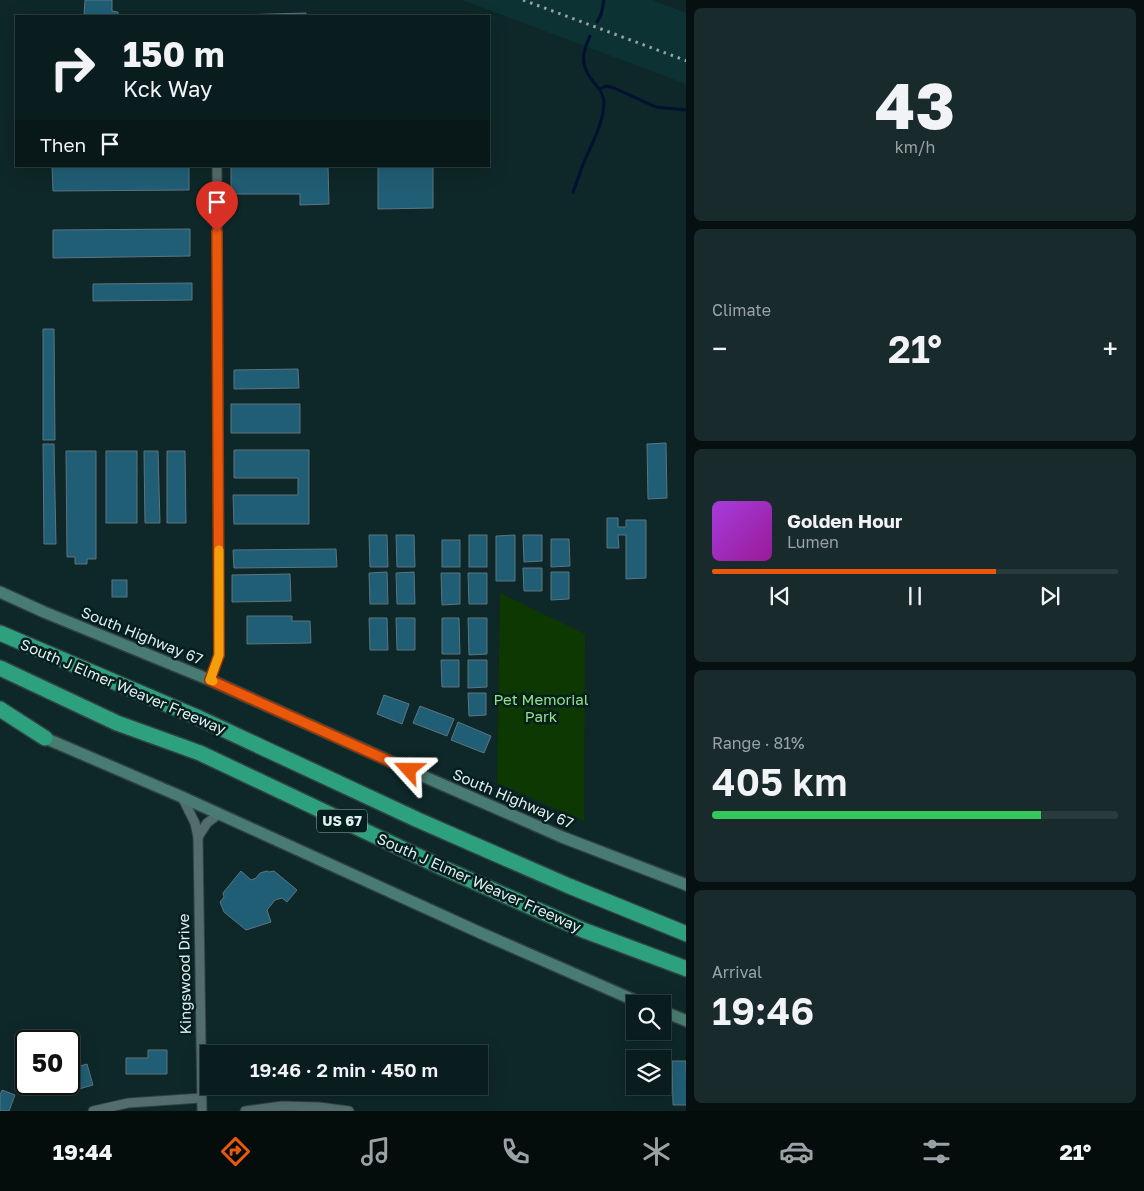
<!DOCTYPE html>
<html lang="en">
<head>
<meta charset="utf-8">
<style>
	body { margin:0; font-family:"Golos Text",sans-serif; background:#182a2b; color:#f1f3f6; height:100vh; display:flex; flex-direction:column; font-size:19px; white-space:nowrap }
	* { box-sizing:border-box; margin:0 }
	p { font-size:16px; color:#99a2a4 }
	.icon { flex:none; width:28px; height:28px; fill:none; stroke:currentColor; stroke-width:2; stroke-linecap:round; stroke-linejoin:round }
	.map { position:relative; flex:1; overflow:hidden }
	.details { display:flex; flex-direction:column; gap:8px; padding:8px; background:#061010; width:458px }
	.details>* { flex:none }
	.hud { position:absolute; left:15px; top:15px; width:475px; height:152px; border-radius:0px; box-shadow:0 5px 20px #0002,0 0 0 1px #2a3b3c; background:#0a1d1e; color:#f1f3f6; overflow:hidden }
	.fabs { position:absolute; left:626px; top:995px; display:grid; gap:10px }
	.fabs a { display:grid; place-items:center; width:45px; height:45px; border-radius:0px; background:#0a1d1e; box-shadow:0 5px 20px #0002,0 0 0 1px #2a3b3c; font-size:25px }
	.speed { position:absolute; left:15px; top:1030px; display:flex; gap:10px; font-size:25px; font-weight:700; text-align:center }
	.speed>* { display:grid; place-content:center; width:65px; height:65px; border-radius:50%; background:#0a1d1e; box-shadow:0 5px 20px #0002,0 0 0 1px #2a3b3c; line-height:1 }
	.speed .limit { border:2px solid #111; border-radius:8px; background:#fff; color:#111 }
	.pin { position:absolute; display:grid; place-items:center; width:42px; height:42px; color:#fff; margin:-51px -21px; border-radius:50% 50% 50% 0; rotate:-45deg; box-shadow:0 0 5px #0007 }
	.pin .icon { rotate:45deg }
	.me { position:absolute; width:55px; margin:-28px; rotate:294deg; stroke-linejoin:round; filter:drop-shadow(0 0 4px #0008) }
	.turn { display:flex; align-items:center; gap:18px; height:105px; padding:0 25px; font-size:22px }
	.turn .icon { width:65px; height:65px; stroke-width:2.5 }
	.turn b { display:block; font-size:35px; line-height:42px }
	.then { display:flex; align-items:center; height:48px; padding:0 25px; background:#0003; gap:10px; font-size:19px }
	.big { font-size:38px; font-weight:600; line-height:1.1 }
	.details .card { flex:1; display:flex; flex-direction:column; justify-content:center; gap:8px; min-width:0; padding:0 18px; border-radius:8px; background:#182a2b }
	.details .dial { align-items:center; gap:0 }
	.dial b { font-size:65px; line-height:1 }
	.song { display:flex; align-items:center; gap:15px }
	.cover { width:60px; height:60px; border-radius:8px; background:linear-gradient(135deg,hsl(280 70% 55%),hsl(300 70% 35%)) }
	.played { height:5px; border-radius:2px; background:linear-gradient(90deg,#ea580c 70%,#2a3b3c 70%) }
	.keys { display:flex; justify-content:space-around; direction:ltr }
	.heat { display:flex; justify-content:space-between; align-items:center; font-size:28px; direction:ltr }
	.charge { height:8px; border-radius:4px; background:linear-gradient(90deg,#34c759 81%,#2a3b3c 0) }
	.trip { position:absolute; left:200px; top:1045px; width:288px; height:50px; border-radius:0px; background:#0a1d1e; box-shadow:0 5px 20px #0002,0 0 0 1px #2a3b3c; font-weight:600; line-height:50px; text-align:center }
	.menu { display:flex; height:80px; justify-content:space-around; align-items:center; background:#040c0c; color:#99a2a4 }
	.menu .icon { width:35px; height:35px }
	.menu .current { color:#ea580c }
	.menu b { font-size:22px; color:#f1f3f6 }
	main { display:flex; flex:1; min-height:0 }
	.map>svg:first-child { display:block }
</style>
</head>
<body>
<main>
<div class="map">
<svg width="687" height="1111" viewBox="0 0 687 1111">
	<rect width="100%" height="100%" fill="#0e2728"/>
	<path fill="#0d3234" d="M 462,0 L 652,0 L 686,13 L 686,84 Z"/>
	<path fill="#0e3802" d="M 500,593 L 585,634 L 584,821 L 497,783 Z"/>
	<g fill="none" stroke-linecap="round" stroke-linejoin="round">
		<g stroke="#001132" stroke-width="3">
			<path d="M 597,22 L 601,15 L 604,0"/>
			<path d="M 600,89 L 606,86 L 614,88 L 656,107 L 687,110"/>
			<path d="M 573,192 C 577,182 580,172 584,162 C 592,143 603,125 604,103 C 604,93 598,88 592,80 C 580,64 582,53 590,36"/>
		</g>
	</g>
	<g fill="#205e75" stroke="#5e747f">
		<path d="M 85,0 L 112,0 L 112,11 L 118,12 L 118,16 L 84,16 Z"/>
		<path d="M 306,13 L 306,16 L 238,16 L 238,15 Z"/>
		<path d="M 52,166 L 189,166 L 189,190 L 53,191 Z"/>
		<path d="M 231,166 L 328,166 L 329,204 L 300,205 L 300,194 L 231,194 Z"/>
		<path d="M 378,166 L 433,166 L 433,208 L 378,209 Z"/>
		<path d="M 190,229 L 190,256 L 53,258 L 53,230 Z"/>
		<path d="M 192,283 L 192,300 L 93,301 L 93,284 Z"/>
		<path d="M 43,329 L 54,329 L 55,440 L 43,440 Z"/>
		<path d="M 298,369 L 299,388 L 234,389 L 234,370 Z"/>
		<rect x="231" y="404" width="69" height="29"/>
		<path d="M 666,443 L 667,498 L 648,499 L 647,444 Z"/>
		<path d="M 43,444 L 54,444 L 56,544 L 44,544 Z"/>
		<path d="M 234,450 L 309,450 L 309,524 L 234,524 L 233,495 L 298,495 L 298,478 L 234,478 Z"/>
		<path d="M 66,451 L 96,451 L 96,559 L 87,559 L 87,564 L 75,564 L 75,557 L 67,557 Z"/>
		<rect x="106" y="451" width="31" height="72"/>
		<path d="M 144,451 L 158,451 L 160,523 L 145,523 Z"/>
		<path d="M 167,451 L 185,451 L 186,523 L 167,523 Z"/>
		<path d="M 607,518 L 618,518 L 618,527 L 626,527 L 626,520 L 646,520 L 646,578 L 626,579 L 626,535 L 618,535 L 619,548 L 607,548 Z"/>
		<path d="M 369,535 L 387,535 L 388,567 L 370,567 Z"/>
		<path d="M 396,535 L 414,535 L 415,567 L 397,567 Z"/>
		<rect x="469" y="535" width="18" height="32"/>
		<path d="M 515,535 L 515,581 L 496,581 L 496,536 Z"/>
		<path d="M 523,535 L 542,535 L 542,561 L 524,562 Z"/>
		<path d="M 551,539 L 569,539 L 570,566 L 551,567 Z"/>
		<rect x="442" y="540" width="18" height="27"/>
		<path d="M 336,549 L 337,567 L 234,568 L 233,550 Z"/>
		<path d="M 523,568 L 542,568 L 542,591 L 524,591 Z"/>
		<path d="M 387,572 L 388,604 L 370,604 L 369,573 Z"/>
		<path d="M 414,572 L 415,604 L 397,604 L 396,573 Z"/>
		<path d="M 551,572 L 569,572 L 569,599 L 551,600 Z"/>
		<path d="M 441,573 L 460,573 L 460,604 L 442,605 Z"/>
		<path d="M 468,573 L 487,573 L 487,604 L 469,604 Z"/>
		<path d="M 290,574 L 291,601 L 232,602 L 232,575 Z"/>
		<rect x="112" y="580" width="15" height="17"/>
		<path d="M 247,616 L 292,616 L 292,621 L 310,621 L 311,643 L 247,644 Z"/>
		<path d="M 369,618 L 387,618 L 388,650 L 370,650 Z"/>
		<path d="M 396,618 L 415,618 L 415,650 L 397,650 Z"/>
		<path d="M 442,618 L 459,618 L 460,654 L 442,654 Z"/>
		<path d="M 468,618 L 487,618 L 487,654 L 469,655 Z"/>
		<path d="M 441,660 L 459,660 L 459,687 L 442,687 Z"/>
		<path d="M 468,660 L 487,660 L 487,687 L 468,688 Z"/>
		<path d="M 468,693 L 486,693 L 486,715 L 469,716 Z"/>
		<path d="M 384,695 L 409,704 L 402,724 L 377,714 Z"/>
		<path d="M 420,706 L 454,719 L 447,736 L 413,723 Z"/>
		<path d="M 458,722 L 491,736 L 484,753 L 451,740 Z"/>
		<path d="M 241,871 L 251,880 L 256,878 L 260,873 L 267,871 L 269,872 L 274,871 L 297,890 L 287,902 L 282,898 L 275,900 L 267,910 L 271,922 L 246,930 L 224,912 L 220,902 L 224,897 L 223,893 Z"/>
		<path d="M 148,1050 L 167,1050 L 167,1074 L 126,1074 L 126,1058 L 148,1058 Z"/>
		<path d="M 672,1061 L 686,1061 L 687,1105 L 673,1105 Z"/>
		<path d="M 87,1064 L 93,1085 L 72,1091 L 69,1080 L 69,1069 Z"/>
		<path d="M 26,1066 L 26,1084 L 47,1084 L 49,1091 L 37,1094 L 35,1085 L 25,1089 L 19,1069 Z"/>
		<path d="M 2,1090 L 15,1095 L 9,1111 L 0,1111 L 0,1095 Z"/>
	</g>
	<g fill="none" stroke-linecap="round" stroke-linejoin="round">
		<g stroke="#314142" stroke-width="11">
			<g id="minor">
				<path d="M 210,680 L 219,655 L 217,166"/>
				<path d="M 182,797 L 195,823 L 198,837 L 202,1111"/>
				<path d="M 198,837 L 207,823 L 219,814"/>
				<path d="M 93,1111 L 128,1103 L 201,1098"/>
				<path d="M 245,1111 L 282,1106 L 319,1107 L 349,1111"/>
			</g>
		</g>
		<g stroke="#314142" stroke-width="14">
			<g id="secondary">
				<path d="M 0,592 L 44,612 L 210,680 L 425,777 L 562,837 L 687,885"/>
				<path d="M 38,735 L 182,797 L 483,934 L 643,1004"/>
				<path d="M 662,1011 L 687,1021"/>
			</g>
		</g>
		<g stroke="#314142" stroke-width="18">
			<g id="motorway">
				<path d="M 0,633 L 199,718 L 418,820 L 569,886 L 687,934"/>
				<path d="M 0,668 L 117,723 L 200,753 L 443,868 L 583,930 L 687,969"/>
				<path d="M 0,709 L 45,738"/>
			</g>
		</g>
		<use href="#minor" stroke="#536d6e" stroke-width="9"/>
		<use href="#secondary" stroke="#487c73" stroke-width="11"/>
		<use href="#motorway" stroke="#2da07e" stroke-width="15"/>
		<path stroke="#93a5a6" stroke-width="3" stroke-dasharray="2.5 5" stroke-linecap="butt" d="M 523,0 L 687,61"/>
	</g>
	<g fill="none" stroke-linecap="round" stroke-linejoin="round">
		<g stroke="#983908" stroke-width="12">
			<path id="route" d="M 217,232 L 219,655 L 210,680 L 409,770"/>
		</g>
		<use href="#route" stroke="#ea580c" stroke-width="9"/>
		<path stroke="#f59e0b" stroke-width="9" d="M 213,681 L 210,680 L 219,655 L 219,550"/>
	</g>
	<g text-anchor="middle" stroke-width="5" stroke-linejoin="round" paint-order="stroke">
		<rect fill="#051e1e" stroke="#9eb0b0" stroke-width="1" x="317" y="809.5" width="50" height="23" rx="4"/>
		<g font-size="14" font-weight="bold" fill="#dfeeee">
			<text x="342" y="826">US 67</text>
		</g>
		<g font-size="15" fill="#dfeeee" stroke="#051e1e">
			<text transform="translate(142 636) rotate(22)" y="5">South Highway 67</text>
			<text transform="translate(123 687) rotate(23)" y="5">South J Elmer Weaver Freeway</text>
			<text transform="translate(513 799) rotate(23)" y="5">South Highway 67</text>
			<text transform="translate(479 883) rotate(24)" y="5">South J Elmer Weaver Freeway</text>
			<text transform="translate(185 974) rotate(-91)" y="5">Kingswood Drive</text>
		</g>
		<g font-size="15" fill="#94e382" stroke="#051e1e">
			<text x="541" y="705">Pet Memorial<tspan x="541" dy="17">Park</tspan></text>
		</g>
	</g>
</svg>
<div class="fabs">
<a><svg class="icon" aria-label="search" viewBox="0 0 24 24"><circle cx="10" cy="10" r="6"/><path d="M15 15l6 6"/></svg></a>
<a><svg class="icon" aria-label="layers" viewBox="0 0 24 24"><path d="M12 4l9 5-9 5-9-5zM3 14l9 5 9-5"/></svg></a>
</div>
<div class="speed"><div class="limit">50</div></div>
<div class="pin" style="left:217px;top:232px;background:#d93025"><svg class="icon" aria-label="arrive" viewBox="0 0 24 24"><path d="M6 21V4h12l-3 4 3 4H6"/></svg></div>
<svg class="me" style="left:409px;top:770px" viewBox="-20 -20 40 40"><path d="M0-17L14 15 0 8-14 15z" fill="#ea580c" stroke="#fff" stroke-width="4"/></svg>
<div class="trip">19:46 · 2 min · 450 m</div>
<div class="hud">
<div class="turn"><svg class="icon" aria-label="right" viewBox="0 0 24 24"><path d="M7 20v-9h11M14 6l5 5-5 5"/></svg><div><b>150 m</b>Kck Way</div></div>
<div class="then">Then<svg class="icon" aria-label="arrive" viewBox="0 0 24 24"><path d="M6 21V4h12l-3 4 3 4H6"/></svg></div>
</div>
</div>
<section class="details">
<div class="card dial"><b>43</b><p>km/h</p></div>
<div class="card"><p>Climate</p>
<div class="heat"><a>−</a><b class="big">21°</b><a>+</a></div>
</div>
<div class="card">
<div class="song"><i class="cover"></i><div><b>Golden Hour</b><p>Lumen</p></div></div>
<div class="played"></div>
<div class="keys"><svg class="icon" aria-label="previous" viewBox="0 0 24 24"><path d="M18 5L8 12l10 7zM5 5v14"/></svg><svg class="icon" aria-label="pause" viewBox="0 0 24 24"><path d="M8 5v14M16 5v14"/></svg><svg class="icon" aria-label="next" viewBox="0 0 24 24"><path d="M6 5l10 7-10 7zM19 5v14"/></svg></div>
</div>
<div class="card"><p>Range · 81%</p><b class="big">405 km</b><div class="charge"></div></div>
<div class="card"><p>Arrival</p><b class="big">19:46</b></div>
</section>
</main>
<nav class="menu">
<b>19:44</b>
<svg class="icon current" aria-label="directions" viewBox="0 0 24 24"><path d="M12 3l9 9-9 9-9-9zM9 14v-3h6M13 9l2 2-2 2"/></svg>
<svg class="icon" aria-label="music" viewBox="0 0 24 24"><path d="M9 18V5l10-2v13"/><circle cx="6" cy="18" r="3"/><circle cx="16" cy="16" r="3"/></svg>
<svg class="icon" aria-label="phone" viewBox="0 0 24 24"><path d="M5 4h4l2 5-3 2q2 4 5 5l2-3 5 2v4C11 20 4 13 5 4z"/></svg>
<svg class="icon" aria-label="climate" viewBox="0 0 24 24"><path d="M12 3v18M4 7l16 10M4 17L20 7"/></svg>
<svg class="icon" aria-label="car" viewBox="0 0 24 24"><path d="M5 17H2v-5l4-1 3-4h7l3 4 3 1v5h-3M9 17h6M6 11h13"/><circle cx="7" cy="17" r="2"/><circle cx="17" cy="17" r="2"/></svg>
<svg class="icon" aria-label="filters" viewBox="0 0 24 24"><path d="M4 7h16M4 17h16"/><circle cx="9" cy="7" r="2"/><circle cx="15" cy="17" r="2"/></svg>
<b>21°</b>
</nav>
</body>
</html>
